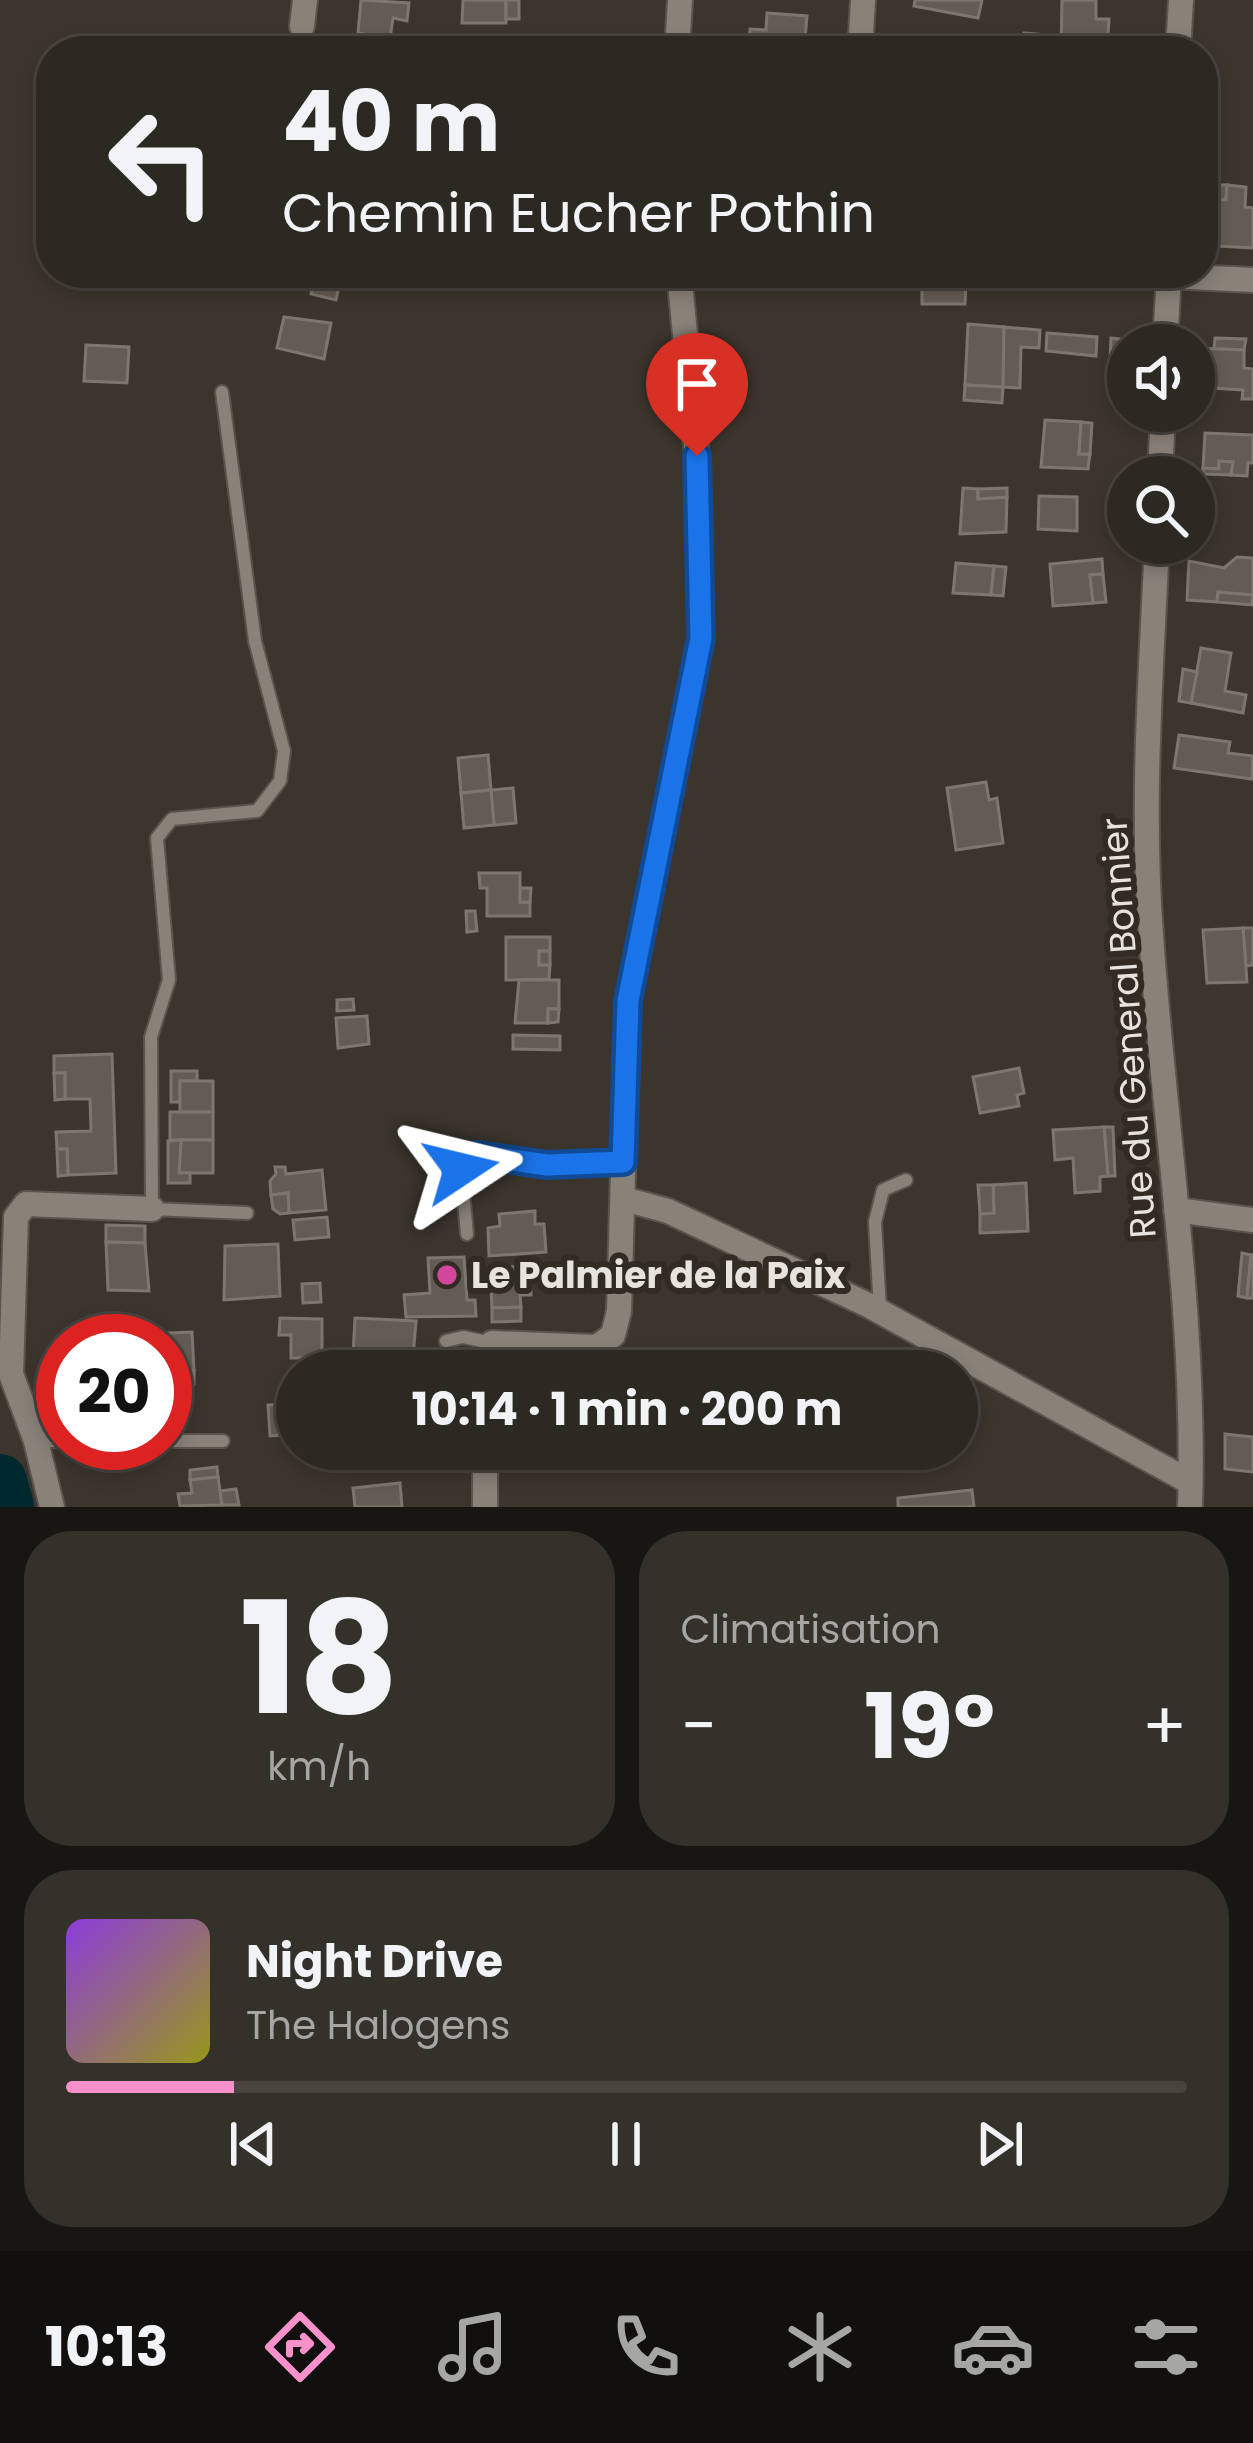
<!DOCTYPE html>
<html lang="fr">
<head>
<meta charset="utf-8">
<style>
	body { margin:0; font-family:Poppins,sans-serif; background:#34302a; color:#f1f3f6; height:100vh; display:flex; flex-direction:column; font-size:45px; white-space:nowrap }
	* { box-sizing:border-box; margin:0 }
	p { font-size:39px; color:#a6a6a5 }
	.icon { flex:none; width:66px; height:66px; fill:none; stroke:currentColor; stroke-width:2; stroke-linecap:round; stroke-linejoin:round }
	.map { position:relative; height:1507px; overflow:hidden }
	.sheet { display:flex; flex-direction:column; gap:24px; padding:24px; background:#181613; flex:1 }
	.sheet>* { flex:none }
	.hud { position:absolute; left:36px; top:36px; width:1182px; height:252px; border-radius:48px; box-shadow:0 6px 18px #0003,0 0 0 3px #484440; background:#2c2822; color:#f1f3f6; overflow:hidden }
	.controls { position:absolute; left:1107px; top:324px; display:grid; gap:24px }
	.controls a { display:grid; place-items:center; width:108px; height:108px; border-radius:50%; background:#2c2822; box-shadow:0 6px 18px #0003,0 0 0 3px #484440; font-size:60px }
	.speed { position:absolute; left:36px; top:1314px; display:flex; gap:24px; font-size:60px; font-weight:700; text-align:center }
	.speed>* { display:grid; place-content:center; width:156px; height:156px; border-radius:50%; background:#2c2822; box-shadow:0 6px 18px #0003,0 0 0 3px #484440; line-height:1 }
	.speed .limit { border:18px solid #d22; background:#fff; color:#111 }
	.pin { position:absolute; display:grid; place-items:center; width:102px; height:102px; color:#fff; margin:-123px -51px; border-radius:50% 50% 50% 0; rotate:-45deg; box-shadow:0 0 12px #0007 }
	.pin .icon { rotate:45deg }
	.me { position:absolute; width:132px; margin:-66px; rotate:80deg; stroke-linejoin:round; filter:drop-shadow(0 0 9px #0008) }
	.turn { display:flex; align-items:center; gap:42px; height:252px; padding:0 48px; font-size:54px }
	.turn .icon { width:156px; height:156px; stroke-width:2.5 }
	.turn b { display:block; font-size:84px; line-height:102px }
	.big { font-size:90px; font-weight:700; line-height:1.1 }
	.sheet .tile { flex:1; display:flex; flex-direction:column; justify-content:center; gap:18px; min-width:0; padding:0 42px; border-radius:48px; background:#34302a }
	.sheet .dial { align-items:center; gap:0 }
	.dial b { font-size:156px; line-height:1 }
	.song { display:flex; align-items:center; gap:36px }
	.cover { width:144px; height:144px; border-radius:18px; background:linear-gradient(135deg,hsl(270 70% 55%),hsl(60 70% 35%)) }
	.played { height:12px; border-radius:6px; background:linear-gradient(90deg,#f890cc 15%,#484440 15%) }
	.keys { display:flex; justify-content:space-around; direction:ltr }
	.heat { display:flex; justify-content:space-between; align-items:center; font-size:66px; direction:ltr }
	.sheet .tiles { flex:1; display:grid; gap:24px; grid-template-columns:1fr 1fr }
	.tile:last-child { grid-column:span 2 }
	.trip { position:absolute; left:276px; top:1350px; width:702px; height:120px; border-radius:60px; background:#2c2822; box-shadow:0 6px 18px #0003,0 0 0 3px #484440; font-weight:700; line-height:120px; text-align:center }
	.tab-bar { display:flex; height:192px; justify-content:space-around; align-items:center; background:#12100e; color:#a6a6a5 }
	.tab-bar .icon { width:84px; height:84px }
	.tab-bar .selected { color:#f890cc }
	.tab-bar b { font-size:54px; color:#f1f3f6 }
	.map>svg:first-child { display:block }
</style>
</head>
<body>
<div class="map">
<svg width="1253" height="1507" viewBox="0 0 1253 1507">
	<rect width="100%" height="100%" fill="#3b352d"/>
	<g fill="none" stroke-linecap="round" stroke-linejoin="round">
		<path stroke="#00282f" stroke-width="54" d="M 0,1481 L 7,1507"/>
	</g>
	<g fill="#635c54" stroke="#7e766e" stroke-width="3">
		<path d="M 361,0 L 409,3 L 407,21 L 393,18 L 390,39 L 358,33 Z"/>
		<path d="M 463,0 L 506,0 L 506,23 L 462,23 Z"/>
		<rect x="506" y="0" width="13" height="19"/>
		<path d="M 915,0 L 982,0 L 978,18 L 914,6 Z"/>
		<path d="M 1062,0 L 1096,0 L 1096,19 L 1109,19 L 1107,51 L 1061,51 Z"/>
		<path d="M 767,13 L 807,16 L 804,51 L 748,51 L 750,29 L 766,30 Z"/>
		<path d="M 1024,33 L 1047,35 L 1047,51 L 991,49 L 992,41 L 1022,45 Z"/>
		<path d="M 611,40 L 648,43 L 647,51 L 610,51 Z"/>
		<path d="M 1107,40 L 1135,40 L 1134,51 L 1107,51 Z"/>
		<path d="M 1203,185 L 1227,185 L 1226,200 L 1203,199 Z"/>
		<path d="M 1227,185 L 1246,187 L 1245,207 L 1253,208 L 1253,248 L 1217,246 L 1217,251 L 1203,250 L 1203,199 L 1226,200 Z"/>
		<path d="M 316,273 L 342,273 L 336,300 L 311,294 Z"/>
		<path d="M 912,273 L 958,273 L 958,279 L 912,278 Z"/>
		<path d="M 912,278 L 958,279 L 958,284 L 912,284 Z"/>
		<path d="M 966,284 L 965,304 L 922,304 L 922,285 Z"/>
		<path d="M 284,317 L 331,323 L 324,359 L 277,348 Z"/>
		<path d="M 968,324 L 1004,327 L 1003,387 L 965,385 Z"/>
		<path d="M 1004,327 L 1040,330 L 1039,348 L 1021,347 L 1020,388 L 1003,387 Z"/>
		<path d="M 1047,333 L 1097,337 L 1096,356 L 1046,351 Z"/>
		<path d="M 1111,338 L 1138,341 L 1138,345 L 1128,345 L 1128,359 L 1110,357 Z"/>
		<path d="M 1215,338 L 1246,339 L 1244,350 L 1214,349 Z"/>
		<path d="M 86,345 L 129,347 L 127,383 L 84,381 Z"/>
		<path d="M 1197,348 L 1244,350 L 1244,368 L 1253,369 L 1253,399 L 1242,399 L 1243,390 L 1195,387 Z"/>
		<path d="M 965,385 L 1003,387 L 1002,403 L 964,400 Z"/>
		<path d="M 1045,420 L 1081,422 L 1079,454 L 1090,454 L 1088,469 L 1041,467 Z"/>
		<path d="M 1081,422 L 1092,423 L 1090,454 L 1079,454 Z"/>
		<path d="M 1205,433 L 1253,435 L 1253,463 L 1248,463 L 1247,476 L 1231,475 L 1233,462 L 1219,461 L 1219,469 L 1203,468 Z"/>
		<path d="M 1219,461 L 1233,462 L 1231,475 L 1203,474 L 1203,468 L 1219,469 Z"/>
		<path d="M 963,488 L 978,489 L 978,499 L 1007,497 L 1006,532 L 960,534 Z"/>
		<path d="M 1007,488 L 1007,497 L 978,499 L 978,489 Z"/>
		<path d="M 1039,496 L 1077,497 L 1077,531 L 1038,529 Z"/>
		<path d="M 1237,557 L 1253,558 L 1253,595 L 1218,592 L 1217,602 L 1187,600 L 1189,561 L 1224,568 Z"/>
		<path d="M 1102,559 L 1103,574 L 1090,575 L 1093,603 L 1053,606 L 1050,564 Z"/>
		<path d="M 956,563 L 994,566 L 991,595 L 953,593 Z"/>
		<path d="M 994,566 L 1006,567 L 1003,596 L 991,595 Z"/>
		<path d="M 1103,574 L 1106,602 L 1093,603 L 1090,575 Z"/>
		<path d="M 1218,592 L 1253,595 L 1252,605 L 1217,602 Z"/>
		<path d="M 1201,648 L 1231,653 L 1225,691 L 1246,695 L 1243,713 L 1191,703 Z"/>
		<path d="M 1183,669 L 1197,672 L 1191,703 L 1179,701 Z"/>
		<path d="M 1179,735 L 1230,742 L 1228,753 L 1253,756 L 1252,779 L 1174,768 Z"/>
		<path d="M 488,755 L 491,790 L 461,793 L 458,758 Z"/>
		<path d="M 986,782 L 989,800 L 997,798 L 1003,843 L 956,850 L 947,788 Z"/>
		<path d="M 513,788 L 516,823 L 494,825 L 491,790 Z"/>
		<path d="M 491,790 L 494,825 L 464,828 L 461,793 Z"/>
		<path d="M 479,873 L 520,873 L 520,902 L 530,902 L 530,916 L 487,916 L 487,888 L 480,888 Z"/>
		<path d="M 520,888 L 531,888 L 530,902 L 520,902 Z"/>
		<path d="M 466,911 L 475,911 L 477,931 L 467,932 Z"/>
		<path d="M 1243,928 L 1253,928 L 1253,965 L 1246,966 Z"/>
		<path d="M 1243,928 L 1247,982 L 1207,983 L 1203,930 Z"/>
		<path d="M 506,937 L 550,937 L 550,951 L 539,951 L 539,965 L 550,965 L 549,979 L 506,980 Z"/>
		<rect x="539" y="951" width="11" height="14"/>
		<path d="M 519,980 L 559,980 L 559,1009 L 548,1009 L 548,1023 L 515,1023 Z"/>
		<path d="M 353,999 L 354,1010 L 337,1011 L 337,1000 Z"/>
		<path d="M 548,1009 L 559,1009 L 558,1022 L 548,1023 Z"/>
		<path d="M 367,1016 L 369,1044 L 338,1048 L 336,1018 Z"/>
		<path d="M 513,1035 L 560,1036 L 560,1050 L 513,1049 Z"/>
		<path d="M 112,1054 L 116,1173 L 68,1175 L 67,1149 L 57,1149 L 56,1132 L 91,1131 L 90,1099 L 65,1099 L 65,1073 L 54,1073 L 54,1056 Z"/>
		<path d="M 1019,1068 L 1024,1093 L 1017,1095 L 1019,1106 L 980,1113 L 973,1077 Z"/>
		<path d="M 171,1071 L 197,1071 L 197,1081 L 180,1081 L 180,1102 L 171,1102 Z"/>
		<path d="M 54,1073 L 65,1073 L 65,1099 L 55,1100 Z"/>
		<rect x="180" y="1081" width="33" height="31"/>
		<rect x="170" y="1112" width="43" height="28"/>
		<path d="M 1104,1127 L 1113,1127 L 1115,1176 L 1108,1176 Z"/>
		<path d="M 1104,1127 L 1108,1176 L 1100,1177 L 1100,1191 L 1075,1193 L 1073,1158 L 1055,1160 L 1053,1130 Z"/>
		<path d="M 181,1140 L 213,1140 L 213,1173 L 179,1173 Z"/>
		<path d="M 181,1140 L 179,1173 L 190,1173 L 190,1183 L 168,1183 L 168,1141 Z"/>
		<path d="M 57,1149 L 67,1149 L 68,1175 L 58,1176 Z"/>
		<path d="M 275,1167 L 285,1167 L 286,1174 L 322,1170 L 326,1210 L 289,1213 L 288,1193 L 271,1195 L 270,1181 L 276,1174 Z"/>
		<path d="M 1026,1183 L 1028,1231 L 980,1233 L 980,1214 L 994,1213 L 993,1185 Z"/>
		<path d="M 978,1185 L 993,1185 L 994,1213 L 980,1214 Z"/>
		<path d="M 288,1193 L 289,1213 L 280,1214 L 273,1209 L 271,1195 Z"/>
		<path d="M 535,1211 L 535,1224 L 544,1224 L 546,1252 L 489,1256 L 488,1228 L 500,1226 L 499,1214 Z"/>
		<path d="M 327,1217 L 329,1237 L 295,1240 L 293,1220 Z"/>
		<path d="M 106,1225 L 145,1226 L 145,1243 L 106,1242 Z"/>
		<path d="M 106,1242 L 145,1243 L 149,1291 L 108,1290 Z"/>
		<path d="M 278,1244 L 280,1296 L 224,1300 L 225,1246 Z"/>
		<path d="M 1242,1253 L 1251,1255 L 1247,1298 L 1238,1296 Z"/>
		<path d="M 1251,1255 L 1253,1255 L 1253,1298 L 1247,1298 Z"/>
		<path d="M 464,1257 L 467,1300 L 475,1300 L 476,1316 L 406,1317 L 404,1295 L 430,1293 L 428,1258 Z"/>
		<path d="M 530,1266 L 531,1295 L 520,1295 L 521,1307 L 492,1308 L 490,1268 Z"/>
		<path d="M 320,1283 L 321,1302 L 303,1303 L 302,1284 Z"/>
		<path d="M 521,1307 L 521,1321 L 492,1322 L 492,1308 Z"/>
		<path d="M 280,1318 L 322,1319 L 322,1358 L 291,1358 L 291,1335 L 279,1335 Z"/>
		<path d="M 355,1318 L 416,1321 L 412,1371 L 387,1371 L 387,1357 L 353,1355 Z"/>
		<path d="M 192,1332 L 194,1370 L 167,1371 L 165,1402 L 165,1341 L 143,1341 L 143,1334 Z"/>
		<path d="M 300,1358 L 322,1358 L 321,1367 L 300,1368 Z"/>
		<path d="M 194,1370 L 194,1384 L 172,1384 L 173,1401 L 168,1402 L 167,1371 Z"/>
		<path d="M 297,1404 L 297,1434 L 270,1436 L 268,1405 Z"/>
		<path d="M 1225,1434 L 1253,1437 L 1253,1472 L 1225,1469 Z"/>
		<path d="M 217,1467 L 218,1477 L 190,1480 L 190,1470 Z"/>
		<path d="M 218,1477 L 222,1505 L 180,1506 L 178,1494 L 192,1493 L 190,1480 Z"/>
		<path d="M 400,1483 L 402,1507 L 355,1507 L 353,1488 Z"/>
		<path d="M 236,1489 L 239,1505 L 222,1505 L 220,1491 Z"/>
		<path d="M 972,1490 L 974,1507 L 898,1507 L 898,1498 Z"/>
	</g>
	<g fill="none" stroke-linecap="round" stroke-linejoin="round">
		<g stroke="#59544e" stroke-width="16">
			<g id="service">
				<path d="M 222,392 L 255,641 L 284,751 L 280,781 L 257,811 L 172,819 L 157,838 L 169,980 L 151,1037 L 152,1209 L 247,1213"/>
				<path d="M 467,1234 L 461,1169 L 478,1155 L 546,1165 L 623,1161"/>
				<path d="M 880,1310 L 875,1222 L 883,1190 L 906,1180"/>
				<path d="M 446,1341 L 463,1337 L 492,1343"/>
				<path d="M 36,1441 L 63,1441"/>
				<path d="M 165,1441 L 223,1441"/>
			</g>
		</g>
		<g stroke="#59544e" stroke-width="28">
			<g id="minor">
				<path d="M 302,26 L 305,0"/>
				<path d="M 861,34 L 863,0"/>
				<path d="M 677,51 L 680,0"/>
				<path d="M 1178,51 L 1181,0"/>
				<path d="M 1168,276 L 1253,280"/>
				<path d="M 1165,345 L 1169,273"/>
				<path d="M 1160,477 L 1163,411"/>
				<path d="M 1157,543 C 1151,673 1141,805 1151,935 C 1164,1125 1196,1315 1190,1507"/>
				<path d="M 624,1199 L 668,1211 L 868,1305 L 1190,1482"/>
				<path d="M 1176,1210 L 1253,1220"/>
				<path d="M 487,1371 L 492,1343 L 597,1347 L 613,1335 L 619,1311 L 628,1001 L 701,638 L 697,456 L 679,273"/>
				<path d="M 52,1507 L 36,1441 L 11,1374 L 16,1217 L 26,1204 L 152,1209"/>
				<path d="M 485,1507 L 485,1449"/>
			</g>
		</g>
		<use href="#service" stroke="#898279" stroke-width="12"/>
		<use href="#minor" stroke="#898279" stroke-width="24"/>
	</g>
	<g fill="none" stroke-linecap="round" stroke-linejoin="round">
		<g stroke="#114b97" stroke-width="30">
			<path id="route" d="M 461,1169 L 478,1155 L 547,1165 L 623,1162 L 628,1001 L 701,638 L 697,456"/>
		</g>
		<use href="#route" stroke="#1a73e8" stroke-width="21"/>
	</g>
	<circle fill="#d1479c" stroke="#312b23" stroke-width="4.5" cx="447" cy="1275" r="12"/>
	<g text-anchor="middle" stroke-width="12" stroke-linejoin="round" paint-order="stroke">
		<g font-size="36" fill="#e7e3df" stroke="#312b23">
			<text transform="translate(1128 1028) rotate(-94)" y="13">Rue du General Bonnier</text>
		</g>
		<g font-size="36" font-weight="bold" fill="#e7e3df" stroke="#312b23" text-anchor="start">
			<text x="471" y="1288">Le Palmier de la Paix</text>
		</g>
	</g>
</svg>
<div class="controls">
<a><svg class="icon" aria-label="sound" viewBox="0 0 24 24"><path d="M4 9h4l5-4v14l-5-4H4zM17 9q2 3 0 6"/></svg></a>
<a><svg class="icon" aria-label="search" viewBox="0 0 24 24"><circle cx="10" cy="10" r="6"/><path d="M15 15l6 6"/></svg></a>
</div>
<div class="speed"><div class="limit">20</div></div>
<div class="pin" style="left:697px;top:456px;background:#d93025"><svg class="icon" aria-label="arrive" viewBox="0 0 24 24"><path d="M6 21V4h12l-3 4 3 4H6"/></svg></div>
<svg class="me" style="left:461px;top:1169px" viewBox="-20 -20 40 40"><path d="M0-17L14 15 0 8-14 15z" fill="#1a73e8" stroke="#fff" stroke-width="4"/></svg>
<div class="trip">10:14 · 1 min · 200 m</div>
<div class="hud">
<div class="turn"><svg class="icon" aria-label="left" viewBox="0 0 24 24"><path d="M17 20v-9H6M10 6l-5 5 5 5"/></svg><div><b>40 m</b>Chemin Eucher Pothin</div></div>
</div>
</div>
<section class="sheet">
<div class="tiles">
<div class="tile dial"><b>18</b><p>km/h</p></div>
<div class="tile"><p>Climatisation</p>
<div class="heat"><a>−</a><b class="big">19°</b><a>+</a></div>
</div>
<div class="tile">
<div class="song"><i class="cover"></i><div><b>Night Drive</b><p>The Halogens</p></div></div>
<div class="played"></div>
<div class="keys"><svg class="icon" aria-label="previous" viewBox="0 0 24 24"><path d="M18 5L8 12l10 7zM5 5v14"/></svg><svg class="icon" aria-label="pause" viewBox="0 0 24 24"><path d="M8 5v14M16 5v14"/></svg><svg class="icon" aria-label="next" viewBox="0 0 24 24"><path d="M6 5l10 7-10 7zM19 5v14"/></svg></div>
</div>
</div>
</section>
<nav class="tab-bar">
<b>10:13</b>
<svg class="icon selected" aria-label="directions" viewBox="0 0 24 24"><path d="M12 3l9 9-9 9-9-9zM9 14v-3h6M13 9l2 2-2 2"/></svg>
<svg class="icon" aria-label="music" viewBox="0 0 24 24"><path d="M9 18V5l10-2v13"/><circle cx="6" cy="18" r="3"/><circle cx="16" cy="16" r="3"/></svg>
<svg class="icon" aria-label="phone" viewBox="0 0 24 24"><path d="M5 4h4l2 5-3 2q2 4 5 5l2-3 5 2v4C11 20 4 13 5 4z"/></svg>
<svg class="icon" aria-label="climate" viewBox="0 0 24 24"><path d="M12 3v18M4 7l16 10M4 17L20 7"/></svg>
<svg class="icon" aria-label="car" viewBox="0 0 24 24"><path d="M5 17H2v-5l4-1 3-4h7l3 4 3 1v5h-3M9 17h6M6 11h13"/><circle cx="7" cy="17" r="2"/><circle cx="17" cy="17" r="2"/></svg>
<svg class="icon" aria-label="filters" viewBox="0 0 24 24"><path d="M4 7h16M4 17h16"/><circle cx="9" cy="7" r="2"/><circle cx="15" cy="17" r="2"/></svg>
</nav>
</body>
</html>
